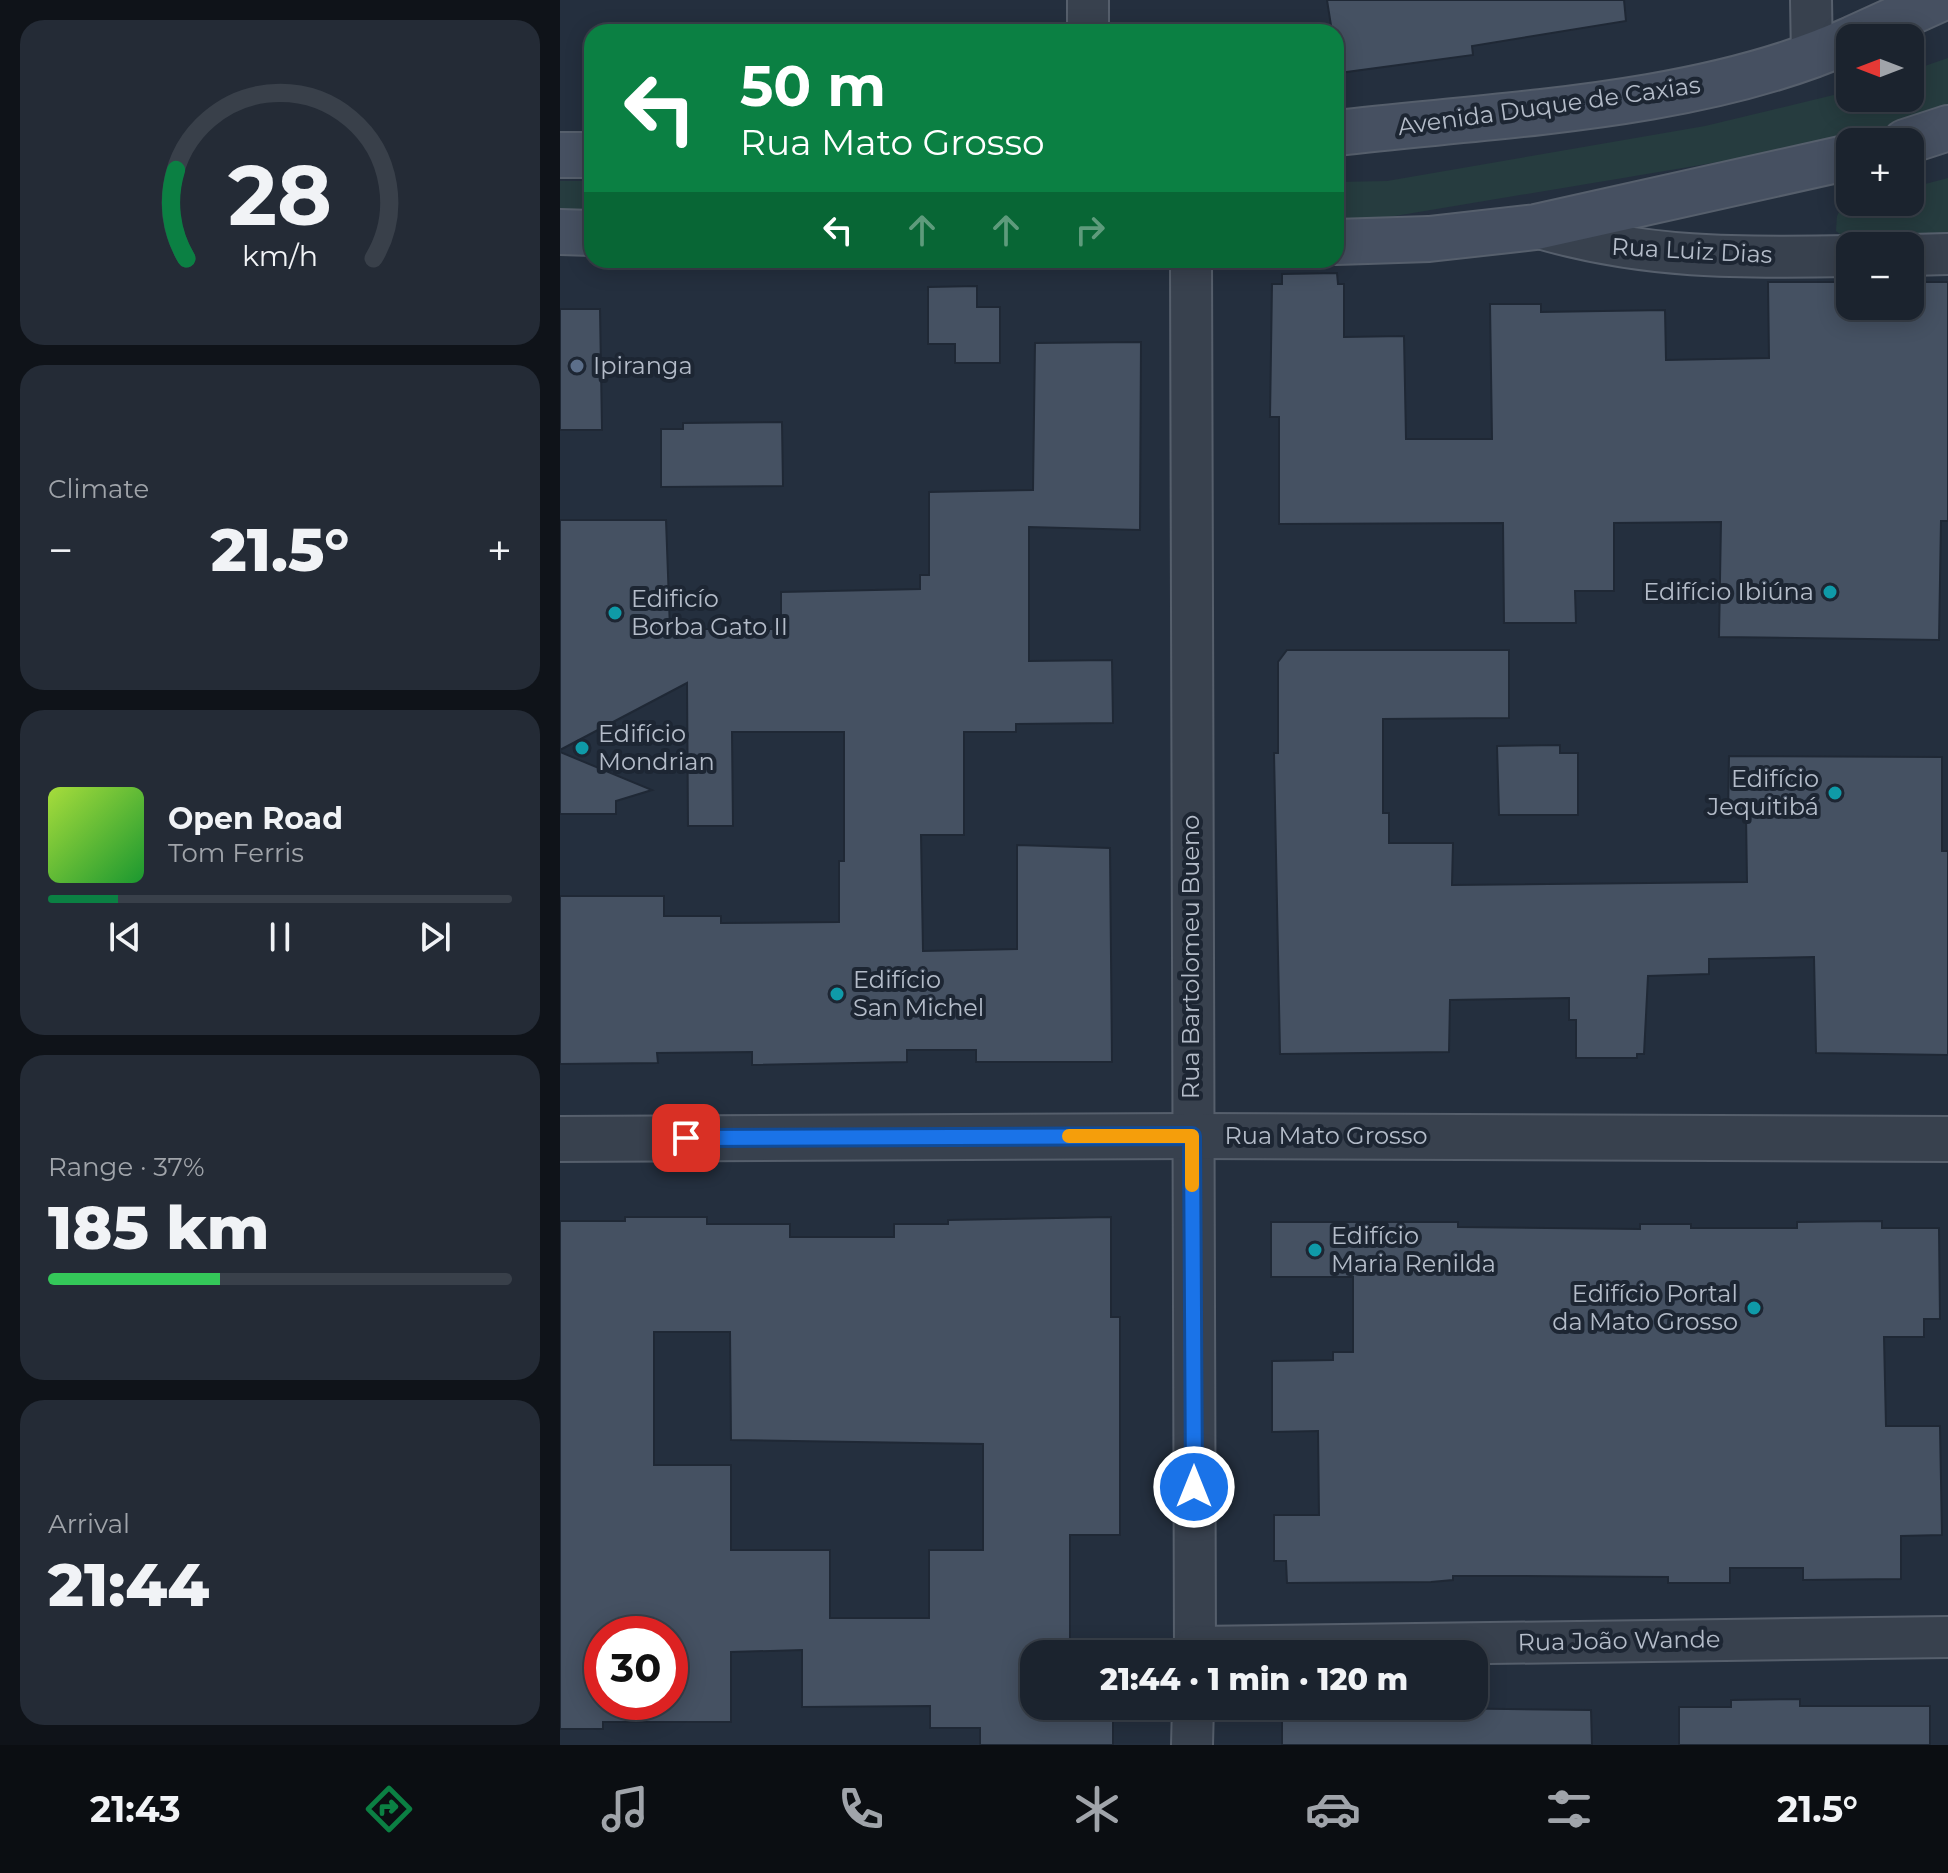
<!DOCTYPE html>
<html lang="en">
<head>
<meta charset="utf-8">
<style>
	body { margin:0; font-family:Montserrat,sans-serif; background:#242b36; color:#f1f3f6; height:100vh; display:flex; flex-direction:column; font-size:30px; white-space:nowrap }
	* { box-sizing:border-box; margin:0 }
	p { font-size:26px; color:#a0a4aa }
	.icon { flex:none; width:44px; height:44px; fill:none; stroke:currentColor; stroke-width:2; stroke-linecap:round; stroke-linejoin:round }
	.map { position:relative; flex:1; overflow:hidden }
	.side { display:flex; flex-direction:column; gap:20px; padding:20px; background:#0f1319; width:560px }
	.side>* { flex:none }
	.banner { position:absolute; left:24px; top:24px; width:760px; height:244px; border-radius:24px; box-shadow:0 4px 20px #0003,0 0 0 2px #39404a; background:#0b8043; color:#fff; overflow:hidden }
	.needle { width:52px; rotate:270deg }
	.fabs { position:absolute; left:1276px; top:24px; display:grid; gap:16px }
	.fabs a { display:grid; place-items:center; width:88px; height:88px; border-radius:16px; background:#1b232e; box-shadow:0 4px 20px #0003,0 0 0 2px #39404a; font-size:40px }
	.speed { position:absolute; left:24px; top:1616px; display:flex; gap:16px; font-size:40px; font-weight:700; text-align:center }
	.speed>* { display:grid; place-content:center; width:104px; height:104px; border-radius:50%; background:#1b232e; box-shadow:0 4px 20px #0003,0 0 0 2px #39404a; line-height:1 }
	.speed .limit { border:12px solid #d22; background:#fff; color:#111 }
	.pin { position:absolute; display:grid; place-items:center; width:68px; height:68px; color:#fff; margin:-34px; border-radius:16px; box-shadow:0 4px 12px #0006 }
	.me { position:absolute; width:88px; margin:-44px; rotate:0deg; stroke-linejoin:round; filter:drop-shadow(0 0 6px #0008) }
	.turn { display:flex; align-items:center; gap:28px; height:168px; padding:0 24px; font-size:36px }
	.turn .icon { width:104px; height:104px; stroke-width:2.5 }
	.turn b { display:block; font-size:56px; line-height:68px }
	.lanes { display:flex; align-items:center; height:76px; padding:0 24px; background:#0003; justify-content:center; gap:40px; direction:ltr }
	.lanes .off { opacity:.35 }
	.big { font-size:60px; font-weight:800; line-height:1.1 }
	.side .tile { flex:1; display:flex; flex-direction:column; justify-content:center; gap:12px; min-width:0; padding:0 28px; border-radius:24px; background:#242b36 }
	.side .dial { align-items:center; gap:0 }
	.dial svg { height:208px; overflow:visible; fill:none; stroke:#39404a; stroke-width:7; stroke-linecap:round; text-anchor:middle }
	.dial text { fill:#f1f3f6; stroke:none }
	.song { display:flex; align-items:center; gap:24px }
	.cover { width:96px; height:96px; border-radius:12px; background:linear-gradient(135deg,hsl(80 70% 55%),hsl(130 70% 35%)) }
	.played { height:8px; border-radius:4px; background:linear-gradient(90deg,#0b8043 15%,#39404a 15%) }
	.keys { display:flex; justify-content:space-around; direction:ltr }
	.heat { display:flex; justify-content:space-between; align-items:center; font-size:44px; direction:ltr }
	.charge { height:12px; border-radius:6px; background:linear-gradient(90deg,#34c759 37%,#39404a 0) }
	.trip { position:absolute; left:460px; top:1640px; width:468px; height:80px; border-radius:24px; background:#1b232e; box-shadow:0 4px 20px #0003,0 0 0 2px #39404a; font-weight:800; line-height:80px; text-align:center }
	.menu { display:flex; height:128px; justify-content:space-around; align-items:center; background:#0b0e12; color:#a0a4aa }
	.menu .icon { width:56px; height:56px }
	.menu .active { color:#0b8043 }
	.menu b { font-size:36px; color:#f1f3f6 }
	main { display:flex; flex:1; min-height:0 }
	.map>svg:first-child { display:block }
</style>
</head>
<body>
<main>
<section class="side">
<div class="tile dial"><svg viewBox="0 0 100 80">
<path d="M14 69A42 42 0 1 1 86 69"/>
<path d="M14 69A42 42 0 0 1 10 35" stroke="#0b8043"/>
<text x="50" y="56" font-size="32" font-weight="700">28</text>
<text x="50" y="72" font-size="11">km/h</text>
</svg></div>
<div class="tile"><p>Climate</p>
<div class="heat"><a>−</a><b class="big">21.5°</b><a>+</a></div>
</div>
<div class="tile">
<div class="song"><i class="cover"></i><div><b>Open Road</b><p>Tom Ferris</p></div></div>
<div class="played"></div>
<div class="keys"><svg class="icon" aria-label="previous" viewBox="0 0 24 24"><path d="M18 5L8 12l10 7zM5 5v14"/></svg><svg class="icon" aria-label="pause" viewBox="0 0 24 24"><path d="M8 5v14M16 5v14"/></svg><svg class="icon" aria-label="next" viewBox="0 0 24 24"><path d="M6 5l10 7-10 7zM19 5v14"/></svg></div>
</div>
<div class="tile"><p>Range · 37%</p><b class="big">185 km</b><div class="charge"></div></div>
<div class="tile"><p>Arrival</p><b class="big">21:44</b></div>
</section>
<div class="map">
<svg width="1388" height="1745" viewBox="0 0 1388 1745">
	<rect width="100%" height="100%" fill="#242f3e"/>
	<g fill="#263c3f">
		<path d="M 1388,58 L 1388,110 L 1242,148 L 823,218 L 776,218 L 776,182 L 827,181 L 1145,126 L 1290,91 L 1290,98 L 1350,98 L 1350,71 Z"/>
		<path d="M 1388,178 L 1388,236 L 1290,242 L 1276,231 L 1277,216 L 1283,205 L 1350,202 L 1350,188 Z"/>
		<rect x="0" y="181" width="32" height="40"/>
	</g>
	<g fill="#455162" stroke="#1f2835" stroke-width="2" fill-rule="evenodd">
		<path d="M 767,0 L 1064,0 L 1066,21 L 912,46 L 913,55 L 779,73 L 776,32 L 772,32 Z"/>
		<path d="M 777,273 L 778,284 L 784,284 L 784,337 L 844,336 L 846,439 L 932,439 L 930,304 L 981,304 L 981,312 L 1105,310 L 1106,360 L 1209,358 L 1208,282 L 1290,282 L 1290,306 L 1350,306 L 1350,282 L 1388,282 L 1388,521 L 1381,521 L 1379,640 L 1159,637 L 1161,522 L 1054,523 L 1054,591 L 1015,591 L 1016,623 L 944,623 L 943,523 L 719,524 L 719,417 L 710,417 L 712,284 L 722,284 L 722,274 Z"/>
		<path d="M 417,286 L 417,307 L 440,307 L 440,363 L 395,363 L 395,344 L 368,344 L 368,287 Z"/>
		<path d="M 0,309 L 40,309 L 42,430 L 0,430 Z"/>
		<path d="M 581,342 L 580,530 L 469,527 L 469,661 L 552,660 L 553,723 L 456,724 L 456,732 L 404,732 L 404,835 L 361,835 L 363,951 L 457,949 L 457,845 L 550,848 L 552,1062 L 416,1062 L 416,1050 L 347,1050 L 347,1062 L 192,1065 L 192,1052 L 97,1053 L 98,1063 L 0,1064 L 0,896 L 104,896 L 104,916 L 161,916 L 161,923 L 279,922 L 279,861 L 284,861 L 284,732 L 172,732 L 173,826 L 128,826 L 127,683 L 0,750 L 0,520 L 106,520 L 110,629 L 221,629 L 221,592 L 360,589 L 360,575 L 369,575 L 369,492 L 473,490 L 475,343 Z"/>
		<path d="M 222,422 L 223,486 L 101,487 L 101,429 L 123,429 L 123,423 Z"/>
		<path d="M 727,650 L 949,650 L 949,718 L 823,719 L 823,813 L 829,813 L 829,843 L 893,843 L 892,885 L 1187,882 L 1186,815 L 1168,815 L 1169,756 L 1382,757 L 1382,851 L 1388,851 L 1388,1055 L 1256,1053 L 1254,957 L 1149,959 L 1149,974 L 1088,976 L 1084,1054 L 1077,1054 L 1077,1058 L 1016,1058 L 1016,1020 L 1009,1020 L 1009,998 L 890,1000 L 889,1052 L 720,1054 L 714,753 L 718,753 L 718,662 Z"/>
		<path d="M 1000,745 L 1000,753 L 1018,753 L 1018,815 L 939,815 L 937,746 Z"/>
		<path d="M 0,752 L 92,790 L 56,801 L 56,814 L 0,814 Z"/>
		<path d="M 65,1217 L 147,1217 L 147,1224 L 230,1224 L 230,1237 L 334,1237 L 334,1224 L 388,1224 L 388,1220 L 551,1217 L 551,1317 L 560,1317 L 560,1535 L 510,1535 L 510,1647 L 559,1646 L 559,1654 L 474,1654 L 474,1706 L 559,1706 L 559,1719 L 553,1719 L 553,1745 L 420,1745 L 420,1728 L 370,1728 L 370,1706 L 242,1707 L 242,1650 L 171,1652 L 171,1722 L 43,1722 L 43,1729 L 0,1729 L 0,1221 L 65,1221 ZM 94,1332 L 170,1332 L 171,1440 L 423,1444 L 423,1550 L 369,1550 L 369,1618 L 270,1618 L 270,1550 L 171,1550 L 171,1465 L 94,1465 ZM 42,1634 L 110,1634 L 110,1702 L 42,1702 Z"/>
		<path d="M 1322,1221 L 1322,1228 L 1379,1228 L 1380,1319 L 1364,1319 L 1364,1337 L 1324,1337 L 1326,1426 L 1380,1426 L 1382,1535 L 1341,1536 L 1341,1579 L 1243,1580 L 1243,1568 L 1170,1568 L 1170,1583 L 1108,1583 L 1108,1577 L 965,1576 L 893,1576 L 893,1580 L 871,1582 L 727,1583 L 726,1561 L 714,1561 L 714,1515 L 759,1515 L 758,1431 L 712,1432 L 712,1361 L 773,1360 L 773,1352 L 793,1352 L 793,1277 L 711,1277 L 711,1222 L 898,1222 L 898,1227 L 1080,1229 L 1080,1224 L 1131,1224 L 1131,1228 L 1237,1228 L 1237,1222 Z"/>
		<path d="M 1240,1699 L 1240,1706 L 1370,1706 L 1370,1745 L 1119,1745 L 1119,1707 L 1171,1707 L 1171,1700 Z"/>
		<path d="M 722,1706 L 1031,1710 L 1032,1745 L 722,1745 Z"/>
	</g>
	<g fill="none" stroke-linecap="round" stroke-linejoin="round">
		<g stroke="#565f6c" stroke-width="44">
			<g id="minor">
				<path d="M 528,0 L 528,32"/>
				<path d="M 1251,0 L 1252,57"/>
				<path d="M 976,227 C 1083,259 1179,258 1290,256"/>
				<path d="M 1350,255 L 1388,254"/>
				<path d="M 631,260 L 635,1654"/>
				<path d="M 635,1647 L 1388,1637"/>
				<path d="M 632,1745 L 633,1706"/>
			</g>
		</g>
		<g stroke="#565f6c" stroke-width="48">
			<path id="tertiary" d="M 0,1139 L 632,1136 L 1388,1139"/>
		</g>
		<g stroke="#565f6c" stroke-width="48">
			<g id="secondary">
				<path d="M 1294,38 L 1378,0"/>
				<path d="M 776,133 C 941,114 1138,108 1290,40"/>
				<path d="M 1345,142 L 1388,128"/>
				<path d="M 0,155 L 32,155"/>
				<path d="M 0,232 L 32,233"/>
				<path d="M 776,242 L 869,239 L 976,227 L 1290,157"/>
			</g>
		</g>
		<use href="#minor" stroke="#38414e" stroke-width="40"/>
		<use href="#tertiary" stroke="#38414e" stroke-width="44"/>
		<use href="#secondary" stroke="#465061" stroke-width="44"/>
	</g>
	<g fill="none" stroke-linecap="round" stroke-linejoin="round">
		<g stroke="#114b97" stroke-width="20">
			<path id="route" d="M 126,1138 L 632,1136 L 634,1487"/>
		</g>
		<use href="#route" stroke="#1a73e8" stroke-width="14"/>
		<path stroke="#f59e0b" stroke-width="14" d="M 509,1136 L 632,1136 L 632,1185"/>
	</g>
	<circle fill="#5c6f8a" stroke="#1d2633" stroke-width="3" cx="17" cy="366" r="8"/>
	<g fill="#0f9aa8" stroke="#1d2633" stroke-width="3">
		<circle cx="1270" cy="592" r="8"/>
		<circle cx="55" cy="613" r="8"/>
		<circle cx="22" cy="748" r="8"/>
		<circle cx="1275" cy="793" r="8"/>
		<circle cx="277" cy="994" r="8"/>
		<circle cx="755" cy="1250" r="8"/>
		<circle cx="1194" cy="1308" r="8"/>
	</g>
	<g text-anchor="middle" stroke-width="8" stroke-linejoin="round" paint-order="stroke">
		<g font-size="24" fill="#b4bcc9" stroke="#1d2633">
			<text transform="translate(989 106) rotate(-8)" y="8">Avenida Duque de Caxias</text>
			<text transform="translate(1132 251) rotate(3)" y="8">Rua Luiz Dias</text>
			<text transform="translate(631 957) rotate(-90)" y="8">Rua Bartolomeu Bueno</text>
			<text x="766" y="1144">Rua Mato Grosso</text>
			<text transform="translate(1059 1641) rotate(-1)" y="8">Rua João Wande</text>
		</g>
		<g font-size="24" fill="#b4bcc9" stroke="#1d2633" text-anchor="start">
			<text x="33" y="374">Ipiranga</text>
			<text x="1254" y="600" text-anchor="end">Edifício Ibiúna</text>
			<text x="71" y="607">Edificío<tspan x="71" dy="28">Borba Gato II</tspan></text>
			<text x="38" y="742">Edifício<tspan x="38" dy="28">Mondrian</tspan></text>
			<text x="1259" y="787" text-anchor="end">Edifício<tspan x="1259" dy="28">Jequitibá</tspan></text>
			<text x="293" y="988">Edifício<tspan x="293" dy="28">San Michel</tspan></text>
			<text x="771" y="1244">Edifício<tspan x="771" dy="28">Maria Renilda</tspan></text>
			<text x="1178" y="1302" text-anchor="end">Edifício Portal<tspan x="1178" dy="28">da Mato Grosso</tspan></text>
		</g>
	</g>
</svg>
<div class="fabs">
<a><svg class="needle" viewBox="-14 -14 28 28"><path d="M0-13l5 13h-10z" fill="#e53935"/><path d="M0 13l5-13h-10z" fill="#a0a4aa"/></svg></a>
<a>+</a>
<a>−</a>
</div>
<div class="speed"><div class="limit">30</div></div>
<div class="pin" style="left:126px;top:1138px;background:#d93025"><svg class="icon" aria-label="arrive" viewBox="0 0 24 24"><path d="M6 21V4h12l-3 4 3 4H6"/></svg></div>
<svg class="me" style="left:634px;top:1487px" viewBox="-20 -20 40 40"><circle r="17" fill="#1a73e8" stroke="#fff" stroke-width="3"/><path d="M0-11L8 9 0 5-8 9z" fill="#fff"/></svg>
<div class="trip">21:44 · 1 min · 120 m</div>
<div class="banner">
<div class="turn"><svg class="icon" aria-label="left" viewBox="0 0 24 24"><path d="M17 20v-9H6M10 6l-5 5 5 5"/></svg><div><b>50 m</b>Rua Mato Grosso</div></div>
<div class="lanes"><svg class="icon" aria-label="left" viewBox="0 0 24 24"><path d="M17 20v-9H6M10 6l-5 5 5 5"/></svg><svg class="icon off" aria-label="ahead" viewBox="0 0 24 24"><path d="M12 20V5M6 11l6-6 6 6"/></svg><svg class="icon off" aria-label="ahead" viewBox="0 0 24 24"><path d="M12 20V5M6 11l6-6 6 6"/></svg><svg class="icon off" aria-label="right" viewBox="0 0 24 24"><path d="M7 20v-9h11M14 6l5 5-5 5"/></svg></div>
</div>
</div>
</main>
<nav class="menu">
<b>21:43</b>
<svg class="icon active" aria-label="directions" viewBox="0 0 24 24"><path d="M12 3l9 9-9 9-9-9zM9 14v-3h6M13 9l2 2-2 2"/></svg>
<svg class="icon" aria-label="music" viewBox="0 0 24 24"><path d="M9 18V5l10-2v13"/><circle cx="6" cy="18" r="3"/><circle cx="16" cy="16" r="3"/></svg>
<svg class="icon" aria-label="phone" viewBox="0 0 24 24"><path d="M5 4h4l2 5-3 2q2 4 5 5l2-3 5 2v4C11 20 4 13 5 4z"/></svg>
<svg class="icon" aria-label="climate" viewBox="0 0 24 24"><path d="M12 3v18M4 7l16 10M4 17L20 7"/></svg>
<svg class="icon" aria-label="car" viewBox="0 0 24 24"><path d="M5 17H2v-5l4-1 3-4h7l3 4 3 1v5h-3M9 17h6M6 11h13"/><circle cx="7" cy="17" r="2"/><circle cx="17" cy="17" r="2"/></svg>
<svg class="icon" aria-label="filters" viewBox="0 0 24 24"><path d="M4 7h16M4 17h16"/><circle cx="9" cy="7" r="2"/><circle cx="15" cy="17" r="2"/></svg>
<b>21.5°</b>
</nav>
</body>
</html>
